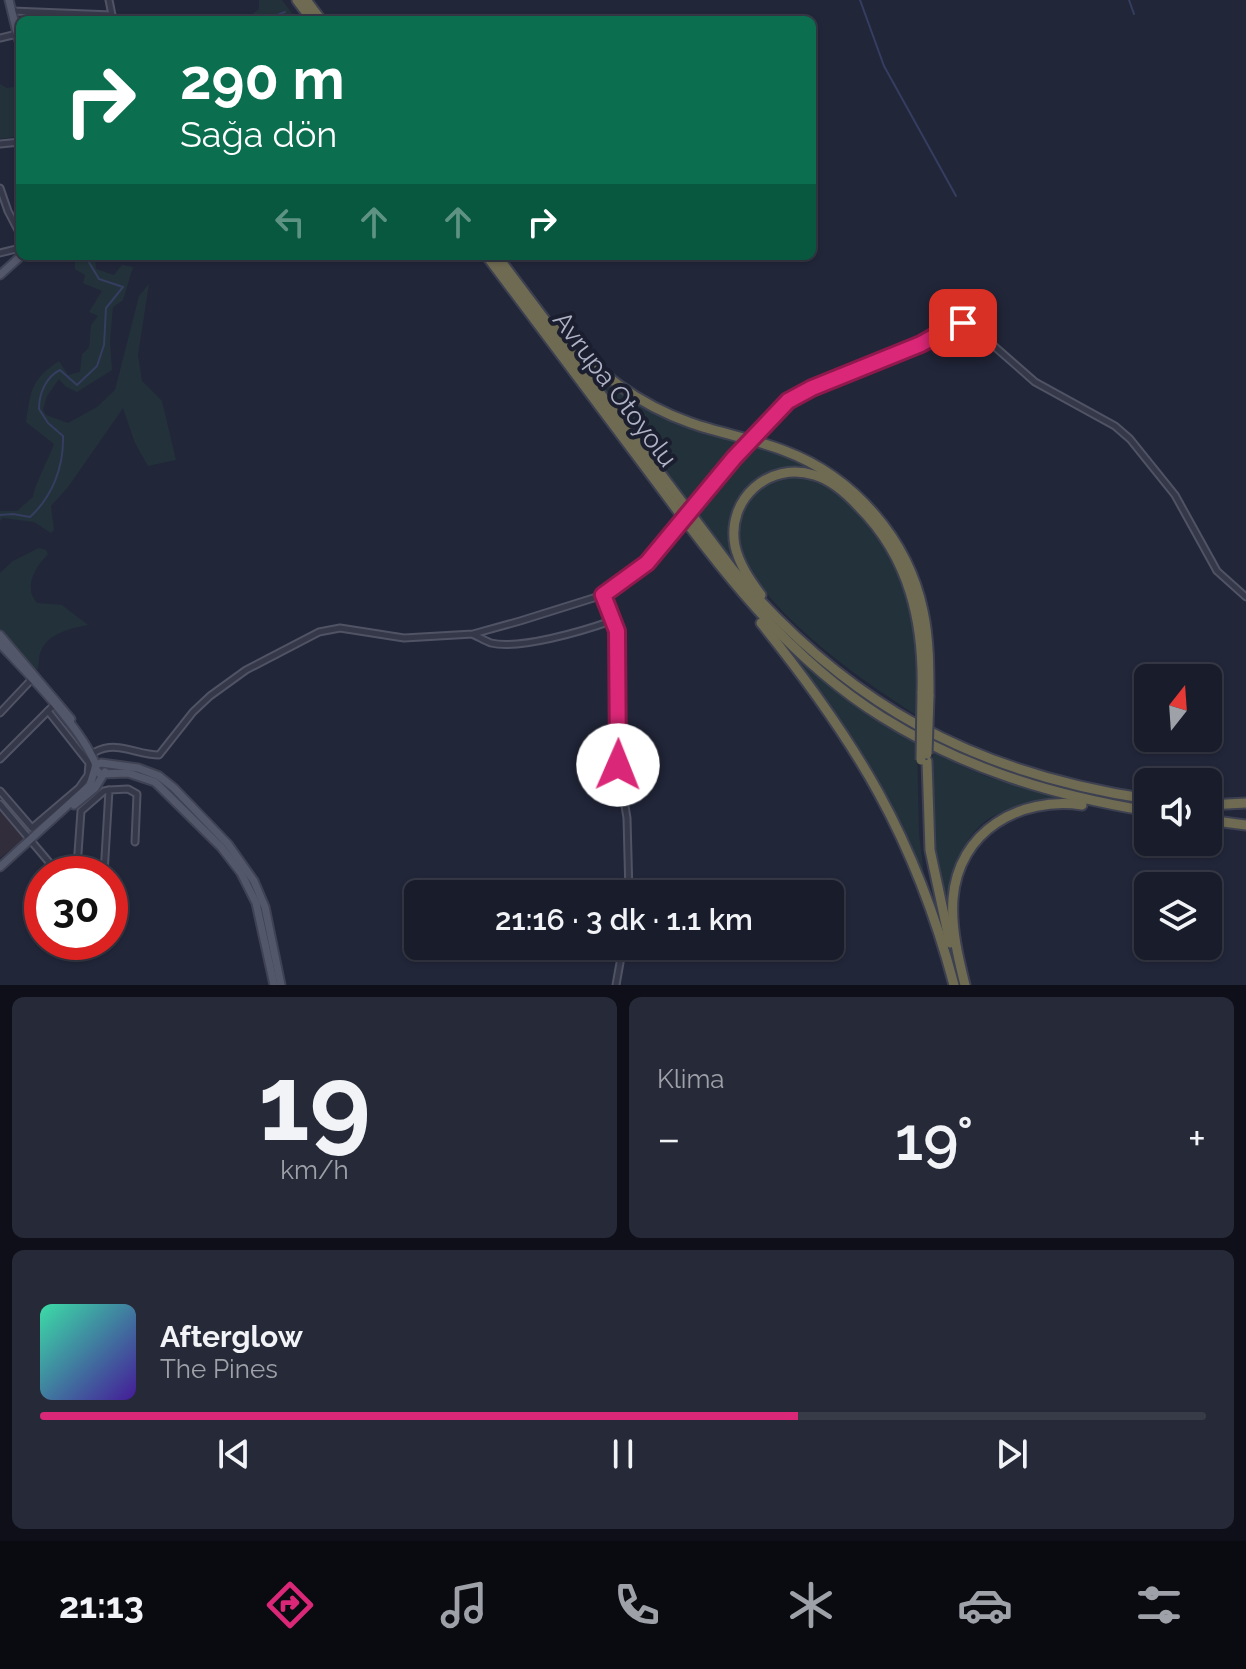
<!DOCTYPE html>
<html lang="tr">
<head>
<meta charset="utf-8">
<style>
	body { margin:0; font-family:Raleway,sans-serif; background:#262937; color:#f1f3f6; height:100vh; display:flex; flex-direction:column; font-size:30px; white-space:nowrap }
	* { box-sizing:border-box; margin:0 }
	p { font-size:26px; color:#9fa1a9 }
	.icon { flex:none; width:44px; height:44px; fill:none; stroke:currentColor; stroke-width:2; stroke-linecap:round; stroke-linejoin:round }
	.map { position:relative; height:985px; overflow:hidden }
	.sheet { display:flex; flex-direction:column; gap:12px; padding:12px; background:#0e0f18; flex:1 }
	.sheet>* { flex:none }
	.top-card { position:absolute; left:16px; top:16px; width:800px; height:244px; border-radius:12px; box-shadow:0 2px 6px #0004,0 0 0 2px #373a47; background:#0b6e4f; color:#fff; overflow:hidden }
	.needle { width:52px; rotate:17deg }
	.buttons { position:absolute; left:1134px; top:664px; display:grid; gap:16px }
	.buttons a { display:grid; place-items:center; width:88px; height:88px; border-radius:12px; background:#191c2b; box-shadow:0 2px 6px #0004,0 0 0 2px #373a47; font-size:40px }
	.speed { position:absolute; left:24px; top:856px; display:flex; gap:16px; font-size:40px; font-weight:700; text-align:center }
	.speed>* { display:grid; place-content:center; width:104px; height:104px; border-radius:50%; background:#191c2b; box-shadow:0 2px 6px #0004,0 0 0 2px #373a47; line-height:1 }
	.speed .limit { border:12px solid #d22; background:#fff; color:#111 }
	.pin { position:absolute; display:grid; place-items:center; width:68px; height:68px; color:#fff; margin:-34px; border-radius:16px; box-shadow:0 4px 12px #0006 }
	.me { position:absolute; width:88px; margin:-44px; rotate:1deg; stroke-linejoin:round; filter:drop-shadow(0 0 6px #0008) }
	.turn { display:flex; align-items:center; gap:28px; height:168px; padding:0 32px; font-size:36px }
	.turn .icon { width:104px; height:104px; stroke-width:2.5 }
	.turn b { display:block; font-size:56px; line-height:68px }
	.lanes { display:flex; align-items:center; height:76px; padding:0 32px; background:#0003; justify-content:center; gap:40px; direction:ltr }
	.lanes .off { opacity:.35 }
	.big { font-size:60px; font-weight:600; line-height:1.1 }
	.sheet .card { flex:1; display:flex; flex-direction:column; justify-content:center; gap:12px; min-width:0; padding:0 28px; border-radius:12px; background:#262937 }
	.sheet .dial { align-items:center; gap:0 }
	.dial b { font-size:104px; line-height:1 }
	.song { display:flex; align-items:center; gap:24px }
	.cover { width:96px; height:96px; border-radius:12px; background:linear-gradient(135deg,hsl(160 70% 55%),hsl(260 70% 35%)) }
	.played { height:8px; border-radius:4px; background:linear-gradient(90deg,#db2777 65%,#373a47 65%) }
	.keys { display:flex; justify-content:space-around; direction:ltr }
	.heat { display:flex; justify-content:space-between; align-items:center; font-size:44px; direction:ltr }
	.sheet .tiles { flex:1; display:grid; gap:12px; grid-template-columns:1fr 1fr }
	.card:last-child { grid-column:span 2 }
	.trip { position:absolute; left:404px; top:880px; width:440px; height:80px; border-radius:12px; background:#191c2b; box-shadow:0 2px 6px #0004,0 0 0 2px #373a47; font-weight:600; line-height:80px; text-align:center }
	.tabs { display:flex; height:128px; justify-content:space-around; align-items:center; background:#0a0b11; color:#9fa1a9 }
	.tabs .icon { width:56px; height:56px }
	.tabs .current { color:#db2777 }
	.tabs b { font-size:36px; color:#f1f3f6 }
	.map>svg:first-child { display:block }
</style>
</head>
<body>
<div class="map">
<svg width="1246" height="985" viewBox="0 0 1246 985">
	<rect width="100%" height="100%" fill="#212639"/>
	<path fill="#322d3b" d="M 0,811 L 24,839 L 0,858 Z"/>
	<g fill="#23323a">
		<path d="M 259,0 L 282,0 L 297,20 L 244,20 L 259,9 Z"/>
		<path d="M 0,84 L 7,88 L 20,86 L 20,136 L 0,139 Z"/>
		<path d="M 75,256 L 95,256 L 96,269 L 114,275 L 122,265 L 133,267 L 123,300 L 113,307 L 110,341 L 112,370 L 77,392 L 66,387 L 59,379 L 47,396 L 43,410 L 46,415 L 68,423 L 97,407 L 115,390 L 139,296 L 149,284 L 138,355 L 142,381 L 162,401 L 176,460 L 148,466 L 135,443 L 123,408 L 68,487 L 51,506 L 54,530 L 51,533 L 34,522 L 3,518 L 0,521 L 0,511 L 17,511 L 33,497 C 34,486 49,458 54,444 L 26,422 C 31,389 31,380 59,361 L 68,375 L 80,372 L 82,354 L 89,348 L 91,325 L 98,316 L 89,312 L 102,291 L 83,283 L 85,275 L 75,269 Z"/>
		<path d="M 577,354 L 591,366 L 697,428 L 779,453 L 819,472 C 807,469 796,467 782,469 C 750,474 724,509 730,542 C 732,554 740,566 744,577 Z"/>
		<path d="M 796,475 C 869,492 912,577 919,647 C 921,669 918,693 918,716 C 869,685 709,580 743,510 C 755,486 770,480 796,475 Z"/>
		<path d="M 39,548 L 46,550 L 48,554 C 35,567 23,587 37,603 L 62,605 L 88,625 C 72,628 48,633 41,651 C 38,657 40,663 37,670 L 0,630 L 0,573 L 13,561 Z"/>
		<path d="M 789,649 C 826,688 871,718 917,744 L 919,834 L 924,875 L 868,764 Z"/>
		<path d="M 933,753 L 985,776 L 1066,800 C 1046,805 1016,807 998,814 C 964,827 948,878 948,911 L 934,842 Z"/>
	</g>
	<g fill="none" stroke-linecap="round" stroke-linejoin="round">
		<g stroke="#353d60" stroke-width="2">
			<path d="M 860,0 L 884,66 L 956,196"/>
			<path d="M 1129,0 L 1134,14"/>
			<path d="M 264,20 L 285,12"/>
			<path d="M 0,515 L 13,514 L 30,517 C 52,497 64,467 63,436 L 48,423 L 39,409 C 39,393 46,377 60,370 L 77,385 L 97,366 L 104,345 L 106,308 L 123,287 L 99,279 L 87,259 L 88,256"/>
		</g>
		<g stroke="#505364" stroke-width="9">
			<g id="minor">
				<path d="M 109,0 L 113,20"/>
				<path d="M 12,11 L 112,15"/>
				<path d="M 0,38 L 17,34"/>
				<path d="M 0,144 L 20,142"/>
				<path d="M 0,188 L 8,211 L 20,234"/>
				<path d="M 0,253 L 20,248"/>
				<path d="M 769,419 L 788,401 L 812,388 L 899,354 L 956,324 L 970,325 L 1035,382 L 1115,426 L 1130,439 L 1175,495 L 1217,571 L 1246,597"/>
				<path d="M 699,502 L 734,458"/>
				<path d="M 603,595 L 617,631 L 618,765 L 627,818 L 629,894"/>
				<path d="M 474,635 C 479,637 485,641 491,643 C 519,650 583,631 611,621"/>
				<path d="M 0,713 L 32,679"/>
				<path d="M 95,752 C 118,740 136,755 159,755 L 193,712 L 210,696 L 246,670 L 319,632 L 340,628 L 404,638 L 473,634 L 520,621 L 603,595 L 645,565 L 677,529"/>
				<path d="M 0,759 L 56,703"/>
				<path d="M 0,791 L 32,828 L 79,788 L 88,775 L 89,763 L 48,711"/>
				<path d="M 0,804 L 59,874"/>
				<path d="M 68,874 L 77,867 L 81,811 L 104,791 L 109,790"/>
				<path d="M 104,874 L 109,790 L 128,789 L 137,794 L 135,842"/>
				<path d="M 616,985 L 623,946"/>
			</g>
		</g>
		<g stroke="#3e4253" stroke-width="11">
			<g id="major">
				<path d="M 9,0 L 20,45"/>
				<path d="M 0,275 L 21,256"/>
				<path d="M 0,635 L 71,719"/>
				<path d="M 0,644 C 29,675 81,727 96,765 L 90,785 L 0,867"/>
				<path d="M 96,765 L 101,763 L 138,768 L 159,776 L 174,788 L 228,844 L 254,881 L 265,907 L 281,985"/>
				<path d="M 96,770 L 100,774 L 128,773 L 155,782 L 221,847 L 241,873 L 256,903 L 274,985"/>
				<path d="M 74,805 L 95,788 L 105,772"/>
			</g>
		</g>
		<g stroke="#3d4051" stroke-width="13">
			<g id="highway">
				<path d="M 297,0 L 312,20"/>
				<path d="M 306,0 L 321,20"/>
				<path d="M 487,256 C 539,325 591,394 643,464 C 713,558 781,654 882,717 C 965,769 1052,795 1148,811"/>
				<path d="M 497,256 L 733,570 C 847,705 974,773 1148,799"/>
				<path d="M 559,328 C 593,371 639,405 691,423 C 722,434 755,439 785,451 C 854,477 908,539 923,611 C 929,639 929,667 929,696"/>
				<path d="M 761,595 C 750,580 739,564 735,546 C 726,499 769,461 814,475 C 832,480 847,494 859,507 C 910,558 924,623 922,693"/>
				<path d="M 761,623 C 856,741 915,837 954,985"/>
				<path d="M 927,761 L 930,850 L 950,943"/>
				<path d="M 1208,805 L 1246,803"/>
				<path d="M 1208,820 L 1246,825"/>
				<path d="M 965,985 C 958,957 951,928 953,899 C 958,831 1020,796 1082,805"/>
			</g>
		</g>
		<use href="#minor" stroke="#353849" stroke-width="5"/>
		<use href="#major" stroke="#53576a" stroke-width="7"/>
		<use href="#highway" stroke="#6f6b52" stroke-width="9"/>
		<g stroke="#505364" stroke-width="9" stroke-linecap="butt">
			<g id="minor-bridge">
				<path d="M 734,458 L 769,419"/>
				<path d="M 677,529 L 699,502"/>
			</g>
		</g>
		<g stroke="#3d4051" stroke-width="13" stroke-linecap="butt">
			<g id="highway-bridge">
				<path d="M 927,754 L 929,696"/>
				<path d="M 921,760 L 922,693"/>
			</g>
		</g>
		<use href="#minor-bridge" stroke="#353849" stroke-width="5"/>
		<use href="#highway-bridge" stroke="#6f6b52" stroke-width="9"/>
	</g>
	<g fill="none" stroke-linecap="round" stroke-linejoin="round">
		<g stroke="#8e194d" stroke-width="20">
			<path id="route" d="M 618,765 L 617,631 L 603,595 L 647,563 L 734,458 L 788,401 L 812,388 L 921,344 L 956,324 L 963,323"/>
		</g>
		<use href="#route" stroke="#db2777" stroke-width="14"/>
	</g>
	<g text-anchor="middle" stroke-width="8" stroke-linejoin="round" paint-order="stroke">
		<g font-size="26" fill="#b0b3c6" stroke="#1a1e2e">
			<text transform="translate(615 389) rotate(53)" y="9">Avrupa Otoyolu</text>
		</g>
	</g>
</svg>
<div class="buttons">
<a><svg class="needle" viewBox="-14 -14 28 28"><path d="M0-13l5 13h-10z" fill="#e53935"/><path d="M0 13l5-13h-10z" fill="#9fa1a9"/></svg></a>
<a><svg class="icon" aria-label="sound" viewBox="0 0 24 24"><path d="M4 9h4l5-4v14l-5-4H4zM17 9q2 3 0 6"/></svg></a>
<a><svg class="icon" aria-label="layers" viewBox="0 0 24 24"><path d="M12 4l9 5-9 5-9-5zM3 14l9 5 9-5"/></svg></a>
</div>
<div class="speed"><div class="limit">30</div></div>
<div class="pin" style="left:963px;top:323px;background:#d93025"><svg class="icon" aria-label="arrive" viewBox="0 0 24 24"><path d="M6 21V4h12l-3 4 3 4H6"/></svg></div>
<svg class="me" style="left:618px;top:765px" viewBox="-20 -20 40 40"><circle r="19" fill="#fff"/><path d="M0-13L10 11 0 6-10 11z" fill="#db2777"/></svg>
<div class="trip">21:16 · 3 dk · 1.1 km</div>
<div class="top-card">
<div class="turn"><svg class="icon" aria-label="right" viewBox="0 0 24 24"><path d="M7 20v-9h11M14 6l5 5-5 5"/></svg><div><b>290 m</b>Sağa dön</div></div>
<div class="lanes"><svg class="icon off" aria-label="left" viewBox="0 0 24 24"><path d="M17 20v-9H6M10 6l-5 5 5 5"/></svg><svg class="icon off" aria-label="ahead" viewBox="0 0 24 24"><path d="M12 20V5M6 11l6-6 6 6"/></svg><svg class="icon off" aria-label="ahead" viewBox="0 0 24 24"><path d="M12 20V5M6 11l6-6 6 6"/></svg><svg class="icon" aria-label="right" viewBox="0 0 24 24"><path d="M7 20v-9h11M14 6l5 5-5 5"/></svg></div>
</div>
</div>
<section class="sheet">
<div class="tiles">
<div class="card dial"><b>19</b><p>km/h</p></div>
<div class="card"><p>Klima</p>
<div class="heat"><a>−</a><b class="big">19°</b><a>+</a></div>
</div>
<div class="card">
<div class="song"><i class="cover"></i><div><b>Afterglow</b><p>The Pines</p></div></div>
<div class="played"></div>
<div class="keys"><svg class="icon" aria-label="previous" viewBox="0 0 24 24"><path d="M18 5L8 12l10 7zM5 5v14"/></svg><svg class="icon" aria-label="pause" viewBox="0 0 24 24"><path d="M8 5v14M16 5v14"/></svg><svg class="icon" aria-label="next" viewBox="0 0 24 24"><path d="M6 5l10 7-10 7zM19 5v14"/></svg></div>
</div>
</div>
</section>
<nav class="tabs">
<b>21:13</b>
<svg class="icon current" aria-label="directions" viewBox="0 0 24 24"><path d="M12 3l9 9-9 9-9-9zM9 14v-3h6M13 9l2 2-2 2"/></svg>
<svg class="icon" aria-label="music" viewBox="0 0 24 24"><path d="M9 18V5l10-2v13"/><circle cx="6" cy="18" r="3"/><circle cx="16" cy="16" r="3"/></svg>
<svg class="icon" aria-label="phone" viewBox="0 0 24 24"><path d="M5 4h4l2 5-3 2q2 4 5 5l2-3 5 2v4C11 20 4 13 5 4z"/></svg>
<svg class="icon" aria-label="climate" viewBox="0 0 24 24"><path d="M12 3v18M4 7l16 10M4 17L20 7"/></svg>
<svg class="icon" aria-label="car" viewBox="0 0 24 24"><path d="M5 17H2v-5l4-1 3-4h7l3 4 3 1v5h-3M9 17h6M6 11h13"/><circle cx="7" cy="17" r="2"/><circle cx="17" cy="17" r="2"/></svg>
<svg class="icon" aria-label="filters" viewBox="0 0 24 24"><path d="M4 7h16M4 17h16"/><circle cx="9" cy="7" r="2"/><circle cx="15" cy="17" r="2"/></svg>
</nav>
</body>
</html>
